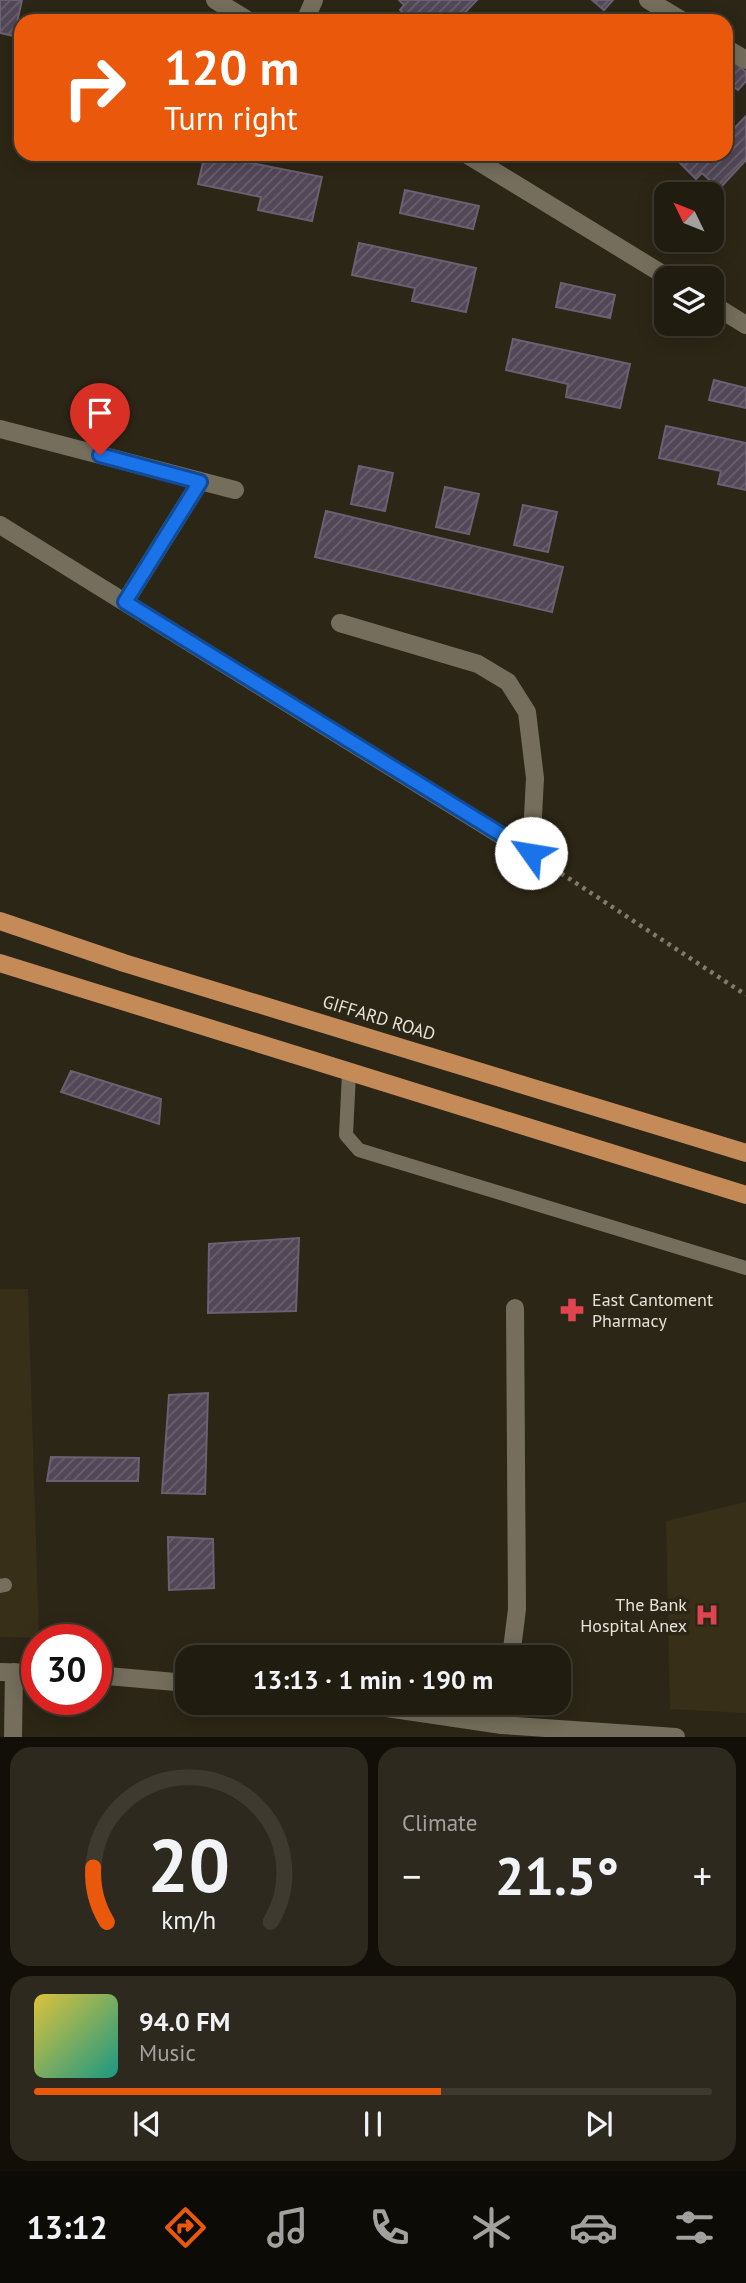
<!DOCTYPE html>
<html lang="en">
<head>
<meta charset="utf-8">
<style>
	body { margin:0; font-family:"PT Sans",sans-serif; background:#2d291e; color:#f1f3f6; height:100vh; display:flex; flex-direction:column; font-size:26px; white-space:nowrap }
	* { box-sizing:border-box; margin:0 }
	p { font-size:23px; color:#a2a19f }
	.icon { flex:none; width:38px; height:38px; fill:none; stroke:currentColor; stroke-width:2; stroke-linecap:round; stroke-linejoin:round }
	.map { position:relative; height:1737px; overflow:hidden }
	.details { display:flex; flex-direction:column; gap:10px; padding:10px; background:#120f09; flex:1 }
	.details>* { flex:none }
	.hud { position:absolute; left:14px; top:14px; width:719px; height:147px; border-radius:21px; box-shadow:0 4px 18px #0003,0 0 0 2px #3e3a30; background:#ea580c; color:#fff; overflow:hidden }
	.needle { width:46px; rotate:313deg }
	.buttons { position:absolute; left:654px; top:182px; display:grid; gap:14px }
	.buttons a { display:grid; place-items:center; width:70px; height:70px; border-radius:14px; background:#211c10; box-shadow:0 4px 18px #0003,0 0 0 2px #3e3a30; font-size:35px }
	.speed { position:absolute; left:21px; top:1624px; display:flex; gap:14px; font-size:35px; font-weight:700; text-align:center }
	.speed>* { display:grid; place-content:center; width:91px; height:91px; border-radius:50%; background:#211c10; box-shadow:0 4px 18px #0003,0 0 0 2px #3e3a30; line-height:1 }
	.speed .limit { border:10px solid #d22; background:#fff; color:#111 }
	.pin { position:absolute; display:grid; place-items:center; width:60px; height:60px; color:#fff; margin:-72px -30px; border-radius:50% 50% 50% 0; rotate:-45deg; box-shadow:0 0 7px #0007 }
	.pin .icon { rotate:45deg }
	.me { position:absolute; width:77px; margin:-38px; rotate:302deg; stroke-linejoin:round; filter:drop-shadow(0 0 5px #0008) }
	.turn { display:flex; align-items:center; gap:24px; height:147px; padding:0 35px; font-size:32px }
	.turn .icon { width:91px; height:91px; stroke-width:2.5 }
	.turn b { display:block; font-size:49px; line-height:60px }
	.big { font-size:52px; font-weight:700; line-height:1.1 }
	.details .card { flex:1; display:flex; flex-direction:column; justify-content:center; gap:10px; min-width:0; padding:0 24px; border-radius:21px; background:#2d291e }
	.details .dial { align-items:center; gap:0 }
	.dial svg { height:182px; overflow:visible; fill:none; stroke:#3e3a30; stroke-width:7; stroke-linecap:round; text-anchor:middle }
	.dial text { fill:#f1f3f6; stroke:none }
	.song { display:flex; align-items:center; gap:21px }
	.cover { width:84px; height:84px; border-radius:10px; background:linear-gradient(135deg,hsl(50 70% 55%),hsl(170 70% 35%)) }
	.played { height:7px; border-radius:4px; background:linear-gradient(90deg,#ea580c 60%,#3e3a30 60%) }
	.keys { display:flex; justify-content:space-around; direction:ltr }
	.heat { display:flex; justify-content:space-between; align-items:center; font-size:38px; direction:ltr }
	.details .tiles { flex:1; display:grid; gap:10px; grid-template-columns:1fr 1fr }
	.card:last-child { grid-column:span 2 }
	.trip { position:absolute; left:175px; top:1645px; width:396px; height:70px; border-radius:21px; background:#211c10; box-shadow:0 4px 18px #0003,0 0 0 2px #3e3a30; font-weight:700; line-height:70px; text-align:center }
	.tab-bar { display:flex; height:112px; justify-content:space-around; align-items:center; background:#0d0b06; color:#a2a19f }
	.tab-bar .icon { width:49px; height:49px }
	.tab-bar .current { color:#ea580c }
	.tab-bar b { font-size:32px; color:#f1f3f6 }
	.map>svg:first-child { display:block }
</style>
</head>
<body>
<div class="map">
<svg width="746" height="1737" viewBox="0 0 746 1737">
	<defs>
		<pattern id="building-hatch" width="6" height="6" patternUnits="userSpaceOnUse" patternTransform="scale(1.75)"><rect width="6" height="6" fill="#514757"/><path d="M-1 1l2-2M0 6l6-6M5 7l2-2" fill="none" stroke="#6a616e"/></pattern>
	</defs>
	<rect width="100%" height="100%" fill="#2c2616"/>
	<g fill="#382f18">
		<path d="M 0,1289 L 28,1289 L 39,1638 L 0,1637 Z"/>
		<path d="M 746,1502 L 746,1713 L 670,1709 L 666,1521 Z"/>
	</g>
	<g fill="url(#building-hatch)" stroke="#6a6071" stroke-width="2">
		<path d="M 0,0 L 22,0 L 14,36 L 0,33 Z"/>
		<path d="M 399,0 L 477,0 L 457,21 L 412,21 L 400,10 L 404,5 Z"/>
		<path d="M 592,0 L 613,0 L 604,10 Z"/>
		<path d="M 726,55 L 746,72 L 746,81 L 738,90 L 726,80 Z"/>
		<path d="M 746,116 L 746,160 L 719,189 L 702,173 L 696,179 L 678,161 L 682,156 L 680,154 L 726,154 L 726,137 Z"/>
		<path d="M 205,154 L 322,177 L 312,221 L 258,210 L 261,197 L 198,184 Z"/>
		<path d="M 405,190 L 479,206 L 473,229 L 400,213 Z"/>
		<path d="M 359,243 L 476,268 L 466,312 L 412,301 L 415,288 L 352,275 Z"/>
		<path d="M 561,283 L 615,295 L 610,318 L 556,307 Z"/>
		<path d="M 513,339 L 630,364 L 620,408 L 566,397 L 568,384 L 506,370 Z"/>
		<path d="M 714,380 L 746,388 L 746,408 L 709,400 Z"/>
		<path d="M 666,426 L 746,443 L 746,490 L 718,484 L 721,471 L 659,458 Z"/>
		<path d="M 359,466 L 393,473 L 385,511 L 351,504 Z"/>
		<path d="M 445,487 L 479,494 L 469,534 L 436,527 Z"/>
		<path d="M 523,505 L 557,512 L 548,552 L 514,545 Z"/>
		<path d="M 326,511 L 563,567 L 552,612 L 315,557 Z"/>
		<path d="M 71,1071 L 161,1099 L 159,1124 L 61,1092 Z"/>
		<path d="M 299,1238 L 296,1311 L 208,1313 L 209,1244 Z"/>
		<path d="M 208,1393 L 205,1494 L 162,1493 L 169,1395 Z"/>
		<path d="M 51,1457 L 139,1458 L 138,1481 L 47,1481 Z"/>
		<path d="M 168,1537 L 213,1539 L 214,1588 L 169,1590 Z"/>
	</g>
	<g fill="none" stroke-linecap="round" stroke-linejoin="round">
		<path stroke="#807b6d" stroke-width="4.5" stroke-dasharray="3.5 5" stroke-linecap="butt" d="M 547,864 L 746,995"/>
		<g stroke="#756e5c" stroke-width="14">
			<path d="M 349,1073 L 346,1135 L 359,1150 L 746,1268"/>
			<path d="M 0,1586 L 5,1585"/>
		</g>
		<g stroke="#756e5c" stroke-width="18">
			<path d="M 215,0 L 249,21"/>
			<path d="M 648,0 L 683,21"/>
			<path d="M 305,21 L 314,0"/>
			<path d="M 726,48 L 746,60"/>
			<path d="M 466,154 L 669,278"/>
			<path d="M 712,304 L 746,325"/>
			<path d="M 0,429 L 235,490"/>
			<path d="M 0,525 L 531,854 L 535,778 L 527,712 L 508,682 L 478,664 L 340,623"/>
			<path d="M 125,602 L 200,482"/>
			<path d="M 511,1657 L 517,1609 L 515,1308"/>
			<path d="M 0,1672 L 37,1673"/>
			<path d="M 96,1675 L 187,1683"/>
			<path d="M 353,1703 L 502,1725 L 676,1737"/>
			<path d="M 502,1725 L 505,1703"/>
			<path d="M 13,1737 L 14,1672"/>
		</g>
		<g stroke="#c48b59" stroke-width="18">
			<path d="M 0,921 L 124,963 L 746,1153"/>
			<path d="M 0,963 L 746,1195"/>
		</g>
	</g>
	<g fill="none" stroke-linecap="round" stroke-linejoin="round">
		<g stroke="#114b97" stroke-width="18">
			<path id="route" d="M 100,455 L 200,482 L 125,602 L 531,853"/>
		</g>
		<use href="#route" stroke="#1a73e8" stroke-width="12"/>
	</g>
	<defs>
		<g id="pharmacy-bare" transform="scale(1.89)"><path d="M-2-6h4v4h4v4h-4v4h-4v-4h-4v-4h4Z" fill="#e0444e" stroke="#2c2616" stroke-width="2.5" paint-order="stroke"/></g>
		<g id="hospital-bare" transform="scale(1.89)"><path d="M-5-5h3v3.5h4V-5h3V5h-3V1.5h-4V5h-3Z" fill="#e0444e" stroke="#2c2616" stroke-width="2.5" paint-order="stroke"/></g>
	</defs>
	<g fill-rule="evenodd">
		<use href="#pharmacy-bare" x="572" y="1310"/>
		<use href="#hospital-bare" x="707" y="1615"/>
	</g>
	<g text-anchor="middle" stroke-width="7" stroke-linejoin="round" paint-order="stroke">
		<g font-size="18" fill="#e6e2d8" stroke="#2c2616">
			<text transform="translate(379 1018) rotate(17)" y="6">GIFFARD ROAD</text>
		</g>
		<g font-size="18" fill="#e6e2d8" stroke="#2c2616" text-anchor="start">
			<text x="592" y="1306">East Cantoment<tspan x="592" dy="21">Pharmacy</tspan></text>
			<text x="687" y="1611" text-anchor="end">The Bank<tspan x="687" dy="21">Hospital Anex</tspan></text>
		</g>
	</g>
</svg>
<div class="buttons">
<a><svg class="needle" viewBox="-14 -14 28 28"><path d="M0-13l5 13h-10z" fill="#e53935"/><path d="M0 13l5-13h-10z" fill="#a2a19f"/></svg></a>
<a><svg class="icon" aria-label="layers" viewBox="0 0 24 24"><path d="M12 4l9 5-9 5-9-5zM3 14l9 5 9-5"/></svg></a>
</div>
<div class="speed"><div class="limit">30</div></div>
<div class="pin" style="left:100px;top:455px;background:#d93025"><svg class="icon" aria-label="arrive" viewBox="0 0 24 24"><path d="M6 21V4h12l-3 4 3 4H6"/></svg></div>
<svg class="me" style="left:531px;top:853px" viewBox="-20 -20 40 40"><circle r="19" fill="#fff"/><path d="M0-13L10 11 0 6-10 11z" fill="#1a73e8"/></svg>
<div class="trip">13:13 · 1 min · 190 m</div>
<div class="hud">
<div class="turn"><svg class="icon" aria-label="right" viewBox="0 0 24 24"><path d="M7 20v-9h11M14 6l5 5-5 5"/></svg><div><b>120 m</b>Turn right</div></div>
</div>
</div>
<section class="details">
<div class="tiles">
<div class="card dial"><svg viewBox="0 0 100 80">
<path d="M14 69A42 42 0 1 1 86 69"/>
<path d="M14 69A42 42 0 0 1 8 45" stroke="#ea580c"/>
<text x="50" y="56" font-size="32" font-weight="700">20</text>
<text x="50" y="72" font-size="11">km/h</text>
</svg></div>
<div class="card"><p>Climate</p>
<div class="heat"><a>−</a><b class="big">21.5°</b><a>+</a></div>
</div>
<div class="card">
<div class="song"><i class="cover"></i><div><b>94.0 FM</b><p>Music</p></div></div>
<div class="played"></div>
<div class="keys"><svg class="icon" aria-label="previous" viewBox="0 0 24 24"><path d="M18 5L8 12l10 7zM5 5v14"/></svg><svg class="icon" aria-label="pause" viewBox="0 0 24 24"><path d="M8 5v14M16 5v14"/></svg><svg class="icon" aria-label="next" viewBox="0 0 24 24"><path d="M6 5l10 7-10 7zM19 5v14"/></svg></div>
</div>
</div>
</section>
<nav class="tab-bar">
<b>13:12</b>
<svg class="icon current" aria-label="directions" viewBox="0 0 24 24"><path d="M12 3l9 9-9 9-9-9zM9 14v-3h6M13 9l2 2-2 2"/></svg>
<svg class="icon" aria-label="music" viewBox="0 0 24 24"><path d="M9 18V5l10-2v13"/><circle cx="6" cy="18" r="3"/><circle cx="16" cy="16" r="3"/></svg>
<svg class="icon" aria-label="phone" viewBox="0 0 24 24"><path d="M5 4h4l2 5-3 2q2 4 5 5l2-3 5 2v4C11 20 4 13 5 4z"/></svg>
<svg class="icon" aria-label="climate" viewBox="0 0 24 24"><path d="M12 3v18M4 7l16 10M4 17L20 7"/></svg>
<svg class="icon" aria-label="car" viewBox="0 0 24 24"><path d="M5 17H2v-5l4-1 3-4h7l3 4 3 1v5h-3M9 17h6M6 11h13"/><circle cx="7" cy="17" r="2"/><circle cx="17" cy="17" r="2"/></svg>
<svg class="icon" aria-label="filters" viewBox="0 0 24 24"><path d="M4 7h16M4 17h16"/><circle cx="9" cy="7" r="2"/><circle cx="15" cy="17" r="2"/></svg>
</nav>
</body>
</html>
